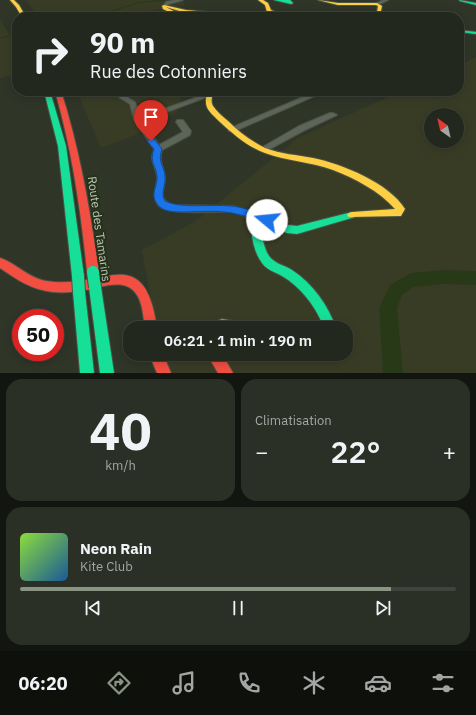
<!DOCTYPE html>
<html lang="fr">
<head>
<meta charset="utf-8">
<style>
	body { margin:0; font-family:"IBM Plex Sans",sans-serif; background:#2b3027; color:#f1f3f6; height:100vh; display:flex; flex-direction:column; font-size:15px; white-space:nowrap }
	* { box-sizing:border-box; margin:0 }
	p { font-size:13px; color:#a3a6a4 }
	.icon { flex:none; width:22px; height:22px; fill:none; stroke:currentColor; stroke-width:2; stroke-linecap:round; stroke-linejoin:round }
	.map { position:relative; height:373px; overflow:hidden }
	.details { display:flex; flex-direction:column; gap:6px; padding:6px; background:#131610; flex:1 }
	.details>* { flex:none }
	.guide { position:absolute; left:12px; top:12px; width:452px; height:84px; border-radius:16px; box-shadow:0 2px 10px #0003,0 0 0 1px #40443c; background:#23281e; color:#f1f3f6; overflow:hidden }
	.needle { width:26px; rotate:326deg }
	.tools { position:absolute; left:424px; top:108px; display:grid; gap:8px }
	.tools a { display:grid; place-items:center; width:40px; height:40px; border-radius:50%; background:#23281e; box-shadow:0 2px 10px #0003,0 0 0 1px #40443c; font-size:20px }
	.speed { position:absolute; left:12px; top:309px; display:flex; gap:8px; font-size:20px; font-weight:700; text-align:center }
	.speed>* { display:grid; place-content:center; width:52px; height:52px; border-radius:50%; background:#23281e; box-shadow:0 2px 10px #0003,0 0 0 1px #40443c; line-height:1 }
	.speed .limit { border:6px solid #d22; background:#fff; color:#111 }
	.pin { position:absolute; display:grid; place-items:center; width:34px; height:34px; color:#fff; margin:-41px -17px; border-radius:50% 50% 50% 0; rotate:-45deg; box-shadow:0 0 4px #0007 }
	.pin .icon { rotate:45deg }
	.me { position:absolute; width:44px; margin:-22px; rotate:287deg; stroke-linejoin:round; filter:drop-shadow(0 0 3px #0008) }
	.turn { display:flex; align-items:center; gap:14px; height:84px; padding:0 12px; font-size:18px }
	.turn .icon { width:52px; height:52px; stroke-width:2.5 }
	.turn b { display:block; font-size:28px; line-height:34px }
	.big { font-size:30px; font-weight:600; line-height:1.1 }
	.details .widget { flex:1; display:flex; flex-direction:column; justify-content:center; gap:6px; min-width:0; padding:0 14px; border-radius:16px; background:#2b3027 }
	.details .dial { align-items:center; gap:0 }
	.dial b { font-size:52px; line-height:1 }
	.song { display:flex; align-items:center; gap:12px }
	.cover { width:48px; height:48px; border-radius:6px; background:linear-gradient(135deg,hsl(90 70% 55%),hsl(210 70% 35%)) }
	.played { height:4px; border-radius:2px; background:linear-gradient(90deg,#8a9482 85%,#40443c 85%) }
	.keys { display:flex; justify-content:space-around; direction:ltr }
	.heat { display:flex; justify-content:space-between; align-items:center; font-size:22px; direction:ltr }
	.details .tiles { flex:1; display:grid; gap:6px; grid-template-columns:1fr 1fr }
	.widget:last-child { grid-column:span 2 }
	.trip { position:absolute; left:123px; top:321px; width:230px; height:40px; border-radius:16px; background:#23281e; box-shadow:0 2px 10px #0003,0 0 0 1px #40443c; font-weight:600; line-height:40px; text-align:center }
	.tabs { display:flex; height:64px; justify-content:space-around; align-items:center; background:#0e100c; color:#a3a6a4 }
	.tabs .icon { width:28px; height:28px }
	.tabs .selected { color:#8a9482 }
	.tabs b { font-size:18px; color:#f1f3f6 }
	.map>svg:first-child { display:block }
</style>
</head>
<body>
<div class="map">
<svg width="476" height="373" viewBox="0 0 476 373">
	<rect width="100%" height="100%" fill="#2f3628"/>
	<g fill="#393c25" fill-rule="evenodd">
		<path d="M 26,0 L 182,0 L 185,5 L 112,17 L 38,17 Z"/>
		<path d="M 0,20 L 17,46 L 17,74 L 0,78 Z"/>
		<path d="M 476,57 L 476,373 L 165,373 L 161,354 L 346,354 L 346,328 L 156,328 L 142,250 L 196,221 L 298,138 L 401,91 L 459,91 L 459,65 ZM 431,115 L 457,115 L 457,141 L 431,141 Z"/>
		<path d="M 77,91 L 184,91 L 177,112 L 135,135 L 101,148 Z"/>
	</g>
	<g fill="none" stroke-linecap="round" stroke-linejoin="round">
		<g stroke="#283918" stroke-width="1">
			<path d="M 94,17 L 137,3 L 164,0"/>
			<path d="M 0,38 L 17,35"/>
		</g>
		<path fill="#283918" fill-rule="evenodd" d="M 443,270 L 476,271 L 476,285 L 443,284 L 414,287 L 402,295 L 397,308 L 403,373 L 383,373 L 379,308 L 390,285 L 411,273 Z"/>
		<g stroke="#4b5346" stroke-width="2">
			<g id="street">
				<path d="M 175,0 L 183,0 L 169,4 L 167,6 L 164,5 L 166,2 Z"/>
				<path d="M 383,0 L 388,0 L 378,5 L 375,4 Z"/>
				<path d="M 117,91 L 126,91 L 124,93 L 125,96 L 135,102 L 141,117 L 206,94 L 210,94 L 210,96 L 142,121 L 159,145 L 183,132 L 176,122 L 177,120 L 183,120 L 191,131 L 190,135 L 162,150 C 158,163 165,168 165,178 C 165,184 162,191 163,197 C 164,201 168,203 172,205 L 233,206 L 263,216 L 265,218 L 263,220 L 260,222 C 251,219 240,213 231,212 C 215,211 167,216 158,205 C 150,195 158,187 157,176 C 155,164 149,162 154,149 L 134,120 L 130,104 L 120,98 Z"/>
				<path d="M 317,91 L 326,91 L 235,131 L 229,131 L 228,129 Z"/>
				<path d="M 330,113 L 333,113 L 337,115 L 305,130 L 266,151 L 263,151 L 259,149 L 299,126 Z"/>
			</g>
		</g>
		<g stroke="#4b5346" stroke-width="2">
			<g id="fast">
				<path d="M 274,0 L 290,0 L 293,3 L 291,4 Z"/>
				<path d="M 459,0 L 476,3 L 476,5 L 460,1 Z"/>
				<path d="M 459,30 L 476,32 L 476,34 L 459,32 Z"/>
				<path d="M 44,91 L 50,91 L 66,146 L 84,276 L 82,279 L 78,281 L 74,279 L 72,276 L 58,146 Z"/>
				<path d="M 352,212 L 355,213 L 357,215 L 355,217 L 297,234 L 287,233 L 260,223 C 262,234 263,247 269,256 C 275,264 284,265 292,270 C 313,284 328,305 336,328 L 324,328 C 317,308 301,287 282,276 C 275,272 267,270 262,263 C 253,251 252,236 250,222 L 257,216 L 260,214 L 288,225 L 297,226 Z"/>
				<path d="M 95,282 L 99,283 L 101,287 L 114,373 L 100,373 L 89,287 L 91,283 Z"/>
				<path d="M 79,287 L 83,288 L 85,292 L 94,373 L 80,373 L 73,292 L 75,288 Z"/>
				<path d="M 222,319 L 252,324 L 253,328 L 209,328 L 210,324 Z"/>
			</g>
		</g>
		<g stroke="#4b5346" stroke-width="2">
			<g id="slow">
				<path d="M 10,0 L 14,0 L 19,5 L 26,17 L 22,17 L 16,7 Z"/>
				<path d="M 258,0 L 263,0 L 268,3 L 271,10 L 287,17 L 281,17 L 267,12 L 265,5 Z"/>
				<path d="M 318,0 L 338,3 L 377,3 L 382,6 L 381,11 L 391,17 L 386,17 L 377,12 L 378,6 L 376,5 L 338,5 Z"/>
				<path d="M 164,5 L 186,10 L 220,13 L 236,17 L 186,13 L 166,7 L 185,17 L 179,17 L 163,9 L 162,6 Z"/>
				<path d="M 204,91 L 212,92 C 213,96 210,101 213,106 C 217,112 223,117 228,121 C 239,132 251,141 265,148 C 281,154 297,155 313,158 C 342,164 389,183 405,209 L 401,216 L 349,217 L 347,215 L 349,213 L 352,212 L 395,209 C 379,191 356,179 333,170 C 311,162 287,161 265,153 C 248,147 233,134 220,122 C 210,112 203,108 207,94 Z"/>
			</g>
		</g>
		<g stroke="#4b5346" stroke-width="2">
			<g id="jam">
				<path d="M 55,91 L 61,91 C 80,150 90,211 99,272 L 97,275 L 93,277 L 89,275 L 87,272 C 81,211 72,150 55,91 Z"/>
				<path d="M 0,258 C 16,263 28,278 46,281 C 103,291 144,239 157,328 L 145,328 C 143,317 143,304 137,295 C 126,277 103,287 86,290 C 75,292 64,293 53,292 C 32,290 16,279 0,268 Z"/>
				<path d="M 149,354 L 163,354 L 171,373 L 157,373 Z"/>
				<path d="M 207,354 L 222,354 L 233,373 L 218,373 Z"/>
			</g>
		</g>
		<use href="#street" fill="#5d6458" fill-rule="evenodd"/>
		<use href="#fast" fill="#16e098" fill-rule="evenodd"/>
		<use href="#slow" fill="#ffcf43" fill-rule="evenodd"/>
		<use href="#jam" fill="#f24e42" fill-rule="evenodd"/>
		<g stroke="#4b5145" stroke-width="14" stroke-linecap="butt">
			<g id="fast-bridge">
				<path d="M 93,272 L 95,287"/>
				<path d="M 78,276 L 79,292"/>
			</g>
		</g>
		<use href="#fast-bridge" stroke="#16e098" stroke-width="12"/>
	</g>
	<path fill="#1a73e8" stroke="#114b97" d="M 151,138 L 154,139 L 162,149 C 157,163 165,166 165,177 C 166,186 160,193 165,201 C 180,209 212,204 231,206 C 244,207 258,213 271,217 L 272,220 L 271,222 L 267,223 C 256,220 244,215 232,213 C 215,210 197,212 180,212 C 173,212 162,211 158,205 C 149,194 158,187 157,176 C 156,165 149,163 154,149 L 147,141 Z"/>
	<g text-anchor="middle" stroke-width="4" stroke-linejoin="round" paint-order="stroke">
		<g font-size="12" fill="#bbc7b2" stroke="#26311b">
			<text transform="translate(99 229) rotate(82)" y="4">Route des Tamarins</text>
		</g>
	</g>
</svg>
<div class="tools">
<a><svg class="needle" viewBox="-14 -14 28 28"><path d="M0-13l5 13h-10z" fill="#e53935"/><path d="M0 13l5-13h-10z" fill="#a3a6a4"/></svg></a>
</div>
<div class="speed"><div class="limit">50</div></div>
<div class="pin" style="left:151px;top:141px;background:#d93025"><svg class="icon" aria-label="arrive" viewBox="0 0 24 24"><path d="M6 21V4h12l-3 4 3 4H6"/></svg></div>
<svg class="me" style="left:267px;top:220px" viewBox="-20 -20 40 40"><circle r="19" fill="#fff"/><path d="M0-13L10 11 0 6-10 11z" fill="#1a73e8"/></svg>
<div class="trip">06:21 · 1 min · 190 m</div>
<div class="guide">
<div class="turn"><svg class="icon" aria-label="right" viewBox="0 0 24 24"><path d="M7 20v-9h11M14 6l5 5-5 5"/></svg><div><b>90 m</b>Rue des Cotonniers</div></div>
</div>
</div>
<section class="details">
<div class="tiles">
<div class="widget dial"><b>40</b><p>km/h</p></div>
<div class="widget"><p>Climatisation</p>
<div class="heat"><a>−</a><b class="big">22°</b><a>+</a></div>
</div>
<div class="widget">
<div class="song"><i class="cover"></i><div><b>Neon Rain</b><p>Kite Club</p></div></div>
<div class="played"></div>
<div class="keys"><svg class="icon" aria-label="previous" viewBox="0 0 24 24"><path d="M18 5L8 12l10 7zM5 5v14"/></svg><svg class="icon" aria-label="pause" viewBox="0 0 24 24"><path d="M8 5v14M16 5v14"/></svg><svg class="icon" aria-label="next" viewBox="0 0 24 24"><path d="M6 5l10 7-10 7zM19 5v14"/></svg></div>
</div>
</div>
</section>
<nav class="tabs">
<b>06:20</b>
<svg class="icon selected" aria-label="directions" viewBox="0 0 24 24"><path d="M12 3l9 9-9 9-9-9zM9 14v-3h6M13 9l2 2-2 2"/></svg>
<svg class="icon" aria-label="music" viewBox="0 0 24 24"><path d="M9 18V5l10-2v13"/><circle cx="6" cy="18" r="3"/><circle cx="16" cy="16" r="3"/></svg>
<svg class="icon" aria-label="phone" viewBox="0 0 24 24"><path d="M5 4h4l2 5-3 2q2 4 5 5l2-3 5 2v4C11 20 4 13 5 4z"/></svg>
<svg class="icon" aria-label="climate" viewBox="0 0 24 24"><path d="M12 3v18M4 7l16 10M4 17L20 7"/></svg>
<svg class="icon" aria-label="car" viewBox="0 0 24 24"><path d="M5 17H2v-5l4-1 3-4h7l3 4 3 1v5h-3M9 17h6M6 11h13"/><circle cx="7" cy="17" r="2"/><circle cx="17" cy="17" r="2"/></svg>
<svg class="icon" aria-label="filters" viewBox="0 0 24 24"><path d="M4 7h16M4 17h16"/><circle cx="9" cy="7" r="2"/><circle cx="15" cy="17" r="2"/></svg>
</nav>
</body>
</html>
